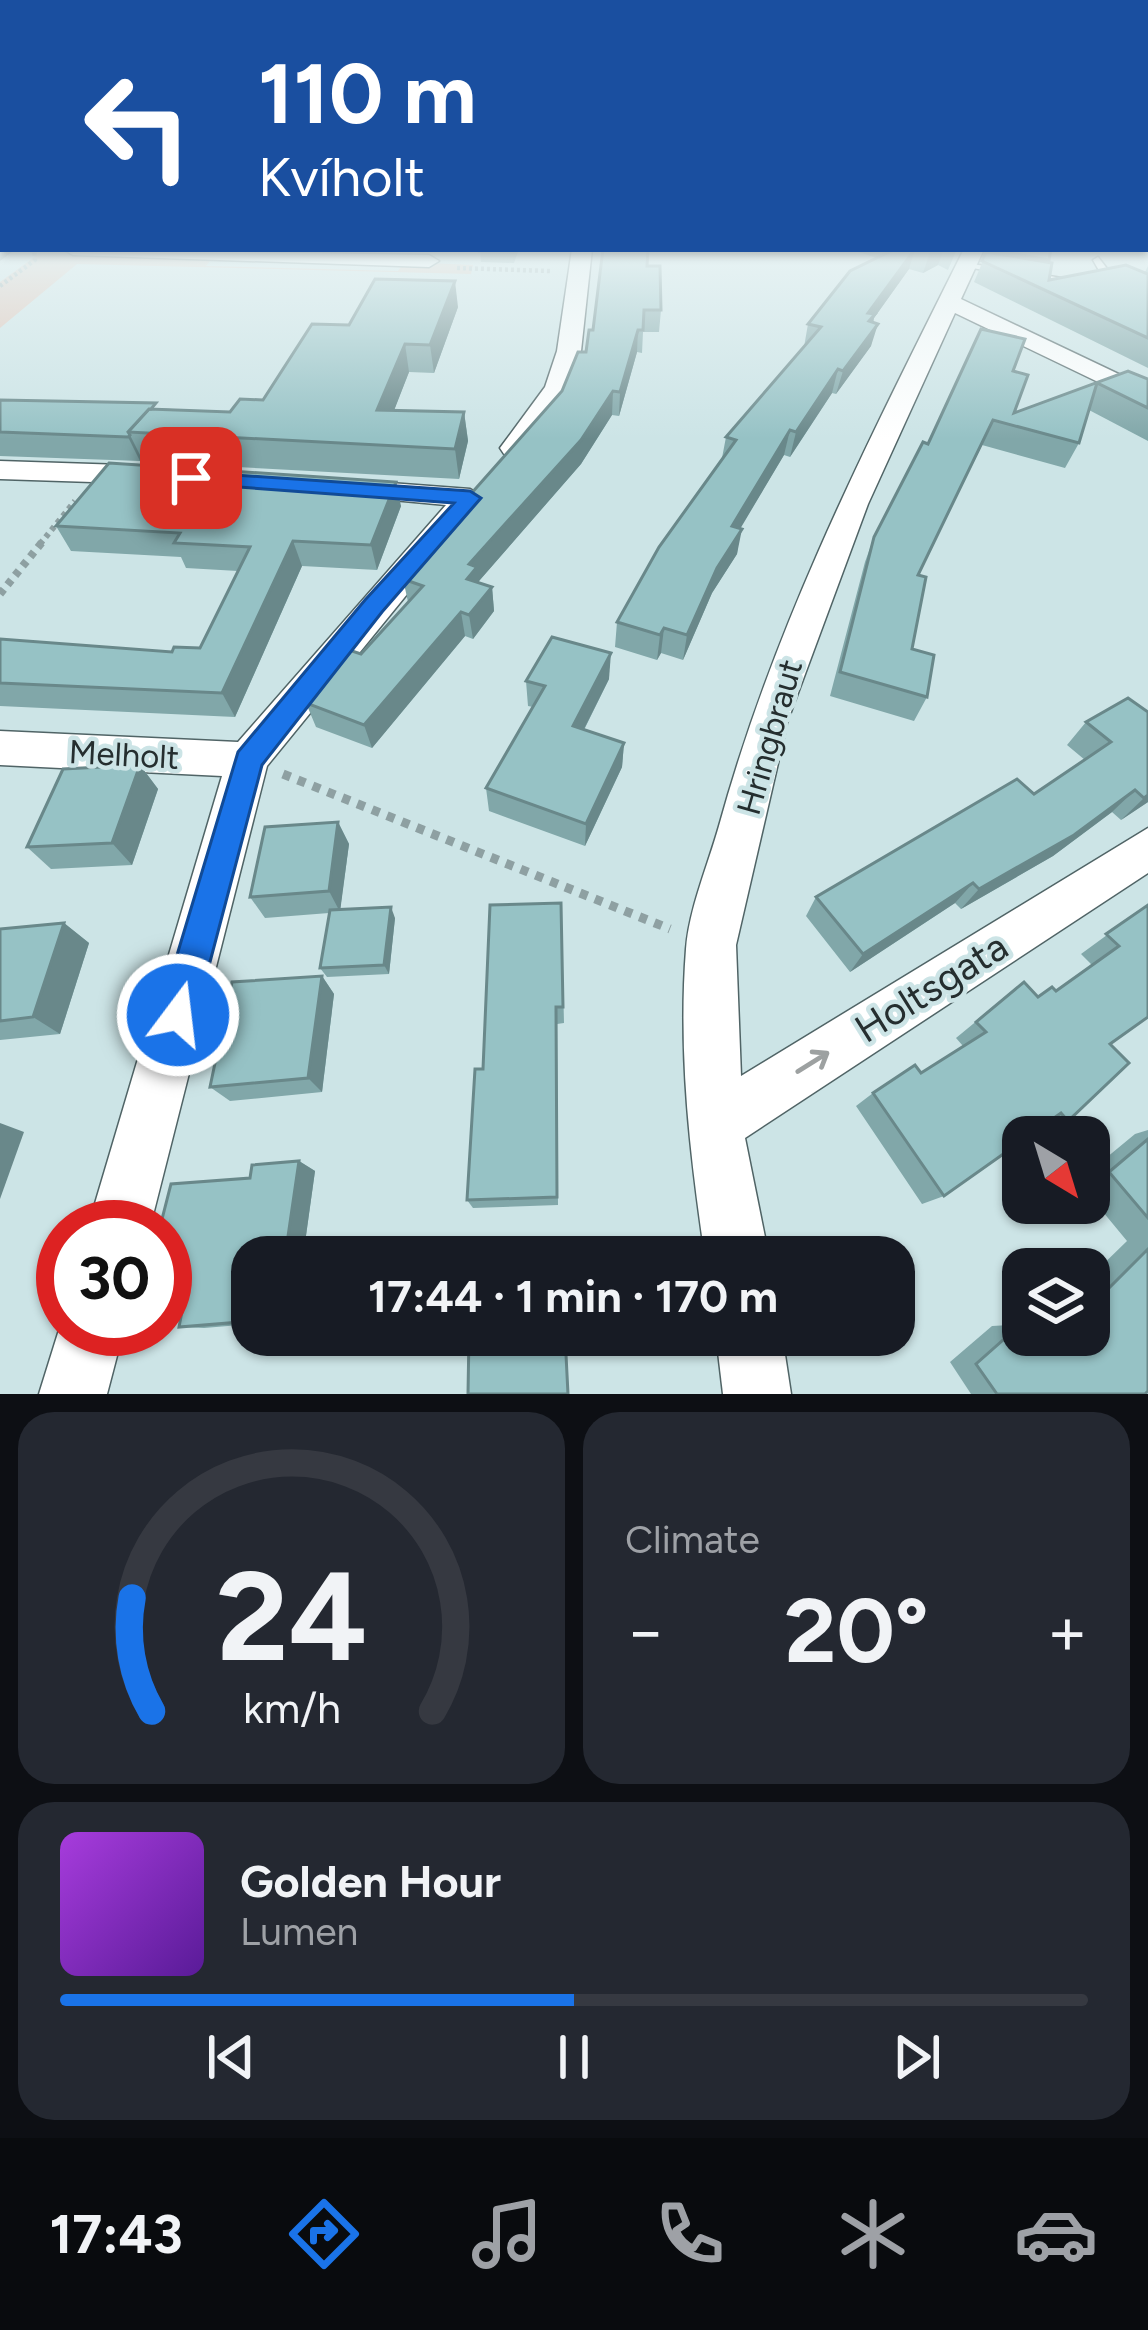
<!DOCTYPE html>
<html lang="en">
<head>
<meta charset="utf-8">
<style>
	body { margin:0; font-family:Figtree,sans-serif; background:#242831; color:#f1f3f6; height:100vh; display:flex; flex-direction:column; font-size:45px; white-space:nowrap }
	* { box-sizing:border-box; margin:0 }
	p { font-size:39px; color:#9ea1a6 }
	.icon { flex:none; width:66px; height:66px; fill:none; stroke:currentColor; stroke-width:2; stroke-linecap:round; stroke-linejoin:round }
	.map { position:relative; height:1394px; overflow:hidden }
	.details { display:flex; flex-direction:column; gap:18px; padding:18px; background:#0d0f14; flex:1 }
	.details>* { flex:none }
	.hud { position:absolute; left:0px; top:0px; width:1149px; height:252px; box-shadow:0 3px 9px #0004; background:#1a4fa0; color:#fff; overflow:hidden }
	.needle { width:78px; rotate:142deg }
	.fabs { position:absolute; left:1002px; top:1116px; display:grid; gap:24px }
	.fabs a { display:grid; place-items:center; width:108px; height:108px; border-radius:24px; background:#171b24; box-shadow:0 3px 9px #0004; font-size:60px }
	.speed { position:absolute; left:36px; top:1200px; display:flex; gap:24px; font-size:60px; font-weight:700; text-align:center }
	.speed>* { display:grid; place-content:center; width:156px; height:156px; border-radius:50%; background:#171b24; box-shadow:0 3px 9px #0004; line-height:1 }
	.speed .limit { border:18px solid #d22; background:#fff; color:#111 }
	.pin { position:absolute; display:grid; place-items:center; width:102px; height:102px; color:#fff; margin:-51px; border-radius:24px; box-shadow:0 6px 18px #0006 }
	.me { position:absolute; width:132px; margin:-66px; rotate:15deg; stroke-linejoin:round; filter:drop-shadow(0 0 9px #0008) }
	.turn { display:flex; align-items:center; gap:42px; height:252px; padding:0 60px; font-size:54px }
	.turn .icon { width:156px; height:156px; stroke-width:2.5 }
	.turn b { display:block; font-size:84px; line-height:102px }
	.big { font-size:90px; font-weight:700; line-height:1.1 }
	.details .card { flex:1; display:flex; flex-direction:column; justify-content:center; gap:18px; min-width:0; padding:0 42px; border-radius:36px; background:#242831 }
	.details .dial { align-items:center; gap:0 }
	.dial svg { height:312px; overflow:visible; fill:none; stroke:#363941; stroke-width:7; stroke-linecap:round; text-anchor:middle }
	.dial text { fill:#f1f3f6; stroke:none }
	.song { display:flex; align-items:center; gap:36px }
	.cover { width:144px; height:144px; border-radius:18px; background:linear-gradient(135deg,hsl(280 70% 55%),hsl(270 70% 35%)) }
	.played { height:12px; border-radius:6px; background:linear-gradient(90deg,#1a73e8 50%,#363941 50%) }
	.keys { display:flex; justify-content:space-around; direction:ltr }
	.heat { display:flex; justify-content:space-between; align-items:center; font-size:66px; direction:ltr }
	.details .tiles { flex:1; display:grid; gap:18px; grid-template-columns:1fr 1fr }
	.card:last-child { grid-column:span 2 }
	.trip { position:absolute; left:231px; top:1236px; width:684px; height:120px; border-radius:36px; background:#171b24; box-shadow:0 3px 9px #0004; font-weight:700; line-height:120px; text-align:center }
	.dock { display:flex; height:192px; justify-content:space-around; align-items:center; background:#090b0e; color:#9ea1a6 }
	.dock .icon { width:84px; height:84px }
	.dock .active { color:#1a73e8 }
	.dock b { font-size:54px; color:#f1f3f6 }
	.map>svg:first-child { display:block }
</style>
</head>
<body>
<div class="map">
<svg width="1148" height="1394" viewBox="0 0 1148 1394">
	<rect width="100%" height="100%" fill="#cce4e6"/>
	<path fill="#e0c0b1" d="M 44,250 L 214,256 L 206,266 L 398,271 L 404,262 L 473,265 L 471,274 L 77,264 L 0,328 L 0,282 Z"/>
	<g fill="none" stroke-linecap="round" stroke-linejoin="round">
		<g stroke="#506466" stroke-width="3">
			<path id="service" d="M 1098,257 L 1112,275 L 1082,287 L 961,266 L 966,263 L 1081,281 L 1101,274 L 1093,260 Z"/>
		</g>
		<g stroke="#506466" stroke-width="3">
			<g id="minor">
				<path d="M 63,249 L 429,255 L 439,261 L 429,267 L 73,255 Z"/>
				<path d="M 572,249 L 592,249 L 581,351 L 571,388 L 524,454 L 504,454 L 500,448 L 545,387 L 557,351 Z"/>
				<path d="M 964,249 L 984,249 L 961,299 L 1148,388 L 1148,406 L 955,313 L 868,504 L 788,720 L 736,945 L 741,1076 L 1148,828 L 1148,873 L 745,1138 L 769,1257 L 705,1257 C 690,1155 678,1053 686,949 C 689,909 708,865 719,826 C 776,619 869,440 964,249 Z"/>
				<path d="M 0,461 L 154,466 L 169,475 L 154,484 L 0,479 Z"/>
				<path d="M 350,480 L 470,489 L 485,498 L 472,507 L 470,517 L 267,766 L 150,1227 L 88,1227 L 222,776 L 0,765 L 0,731 L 238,742 L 446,505 L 339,495 L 335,489 Z"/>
				<path d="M 63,1317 L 63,1329 L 124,1329 L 107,1394 L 39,1394 Z"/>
				<path d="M 716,1335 L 782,1335 L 791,1394 L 723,1394 Z"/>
			</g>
		</g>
		<g stroke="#8ea0a2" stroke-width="4.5" stroke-dasharray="3 3" stroke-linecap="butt">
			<path d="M 457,268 L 550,271"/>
			<path d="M 0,286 L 35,260 L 34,249"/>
		</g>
		<path stroke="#8ea0a2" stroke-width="6" stroke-dasharray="4.5 4.5" stroke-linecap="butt" d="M 40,544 L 75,501"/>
		<path stroke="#8ea0a2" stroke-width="8" stroke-dasharray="6 6" stroke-linecap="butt" d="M 0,594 L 43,541"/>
		<path stroke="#8ea0a2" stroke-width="9" stroke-dasharray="8 8" stroke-linecap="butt" d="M 283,774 L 670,929"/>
		<use href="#service" fill="#fff" fill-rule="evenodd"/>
		<use href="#minor" fill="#fff" fill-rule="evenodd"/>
	</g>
	<g fill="#81a7a9">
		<path d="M 519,249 L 514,263 L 481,262 L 480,251 Z"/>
		<path d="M 849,249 L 957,249 L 948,270 L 938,265 L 923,273 L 909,269 L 874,318 L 871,346 L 836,394 L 832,393 L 790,457 L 784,455 L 740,528 L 737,554 L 712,593 L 683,660 L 661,653 L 657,660 L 615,647 L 617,622 L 722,458 L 726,437 L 804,347 L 808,324 L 877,258 Z"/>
		<path d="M 988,249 L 1051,249 L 1048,262 L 1049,280 L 1145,272 L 1148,266 L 1148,368 L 974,282 Z"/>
		<path d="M 647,266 L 661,310 L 659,332 L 643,332 L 642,353 L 637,352 L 619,416 L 612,415 L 581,464 L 479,581 L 479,582 L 492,587 L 494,611 L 473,639 L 465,636 L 372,748 L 316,727 L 306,703 L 320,688 L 315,676 L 361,654 L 408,602 L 403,579 L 424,555 L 423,548 L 562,391 L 586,352 L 593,330 Z"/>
		<path d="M 458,307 L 434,373 L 409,372 L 394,410 L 464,412 L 468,441 L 459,479 L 143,462 L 142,459 L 140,461 L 0,456 L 0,400 L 230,412 L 263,400 L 349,325 Z"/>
		<path d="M 1013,371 L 1014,413 L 1128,371 L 1148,379 L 1148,441 L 1089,410 L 1079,443 L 1065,468 L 982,445 L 918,575 L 912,649 L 927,697 L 914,721 L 830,696 L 865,562 L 874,537 L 928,444 Z"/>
		<path d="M 401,506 L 377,570 L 302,566 L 235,717 L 0,706 L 0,639 L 172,652 L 200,648 L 238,571 L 186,568 L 181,557 L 71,551 L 56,526 Z"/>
		<path d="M 609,679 L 584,730 L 624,743 L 622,767 L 585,846 L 489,811 L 486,788 L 533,707 L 528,706 L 526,681 Z"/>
		<path d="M 1128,698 L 1148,802 L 1121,820 L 1112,812 L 1053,856 L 961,909 L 955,903 L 850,972 L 806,916 L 816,897 L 1034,794 L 1085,760 L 1067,745 L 1086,722 Z"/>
		<path d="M 140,765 L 158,789 L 132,865 L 51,869 L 27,847 Z"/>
		<path d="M 338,822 L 349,844 L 340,910 L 395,918 L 389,974 L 327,977 L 320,968 L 329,913 L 265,918 L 250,897 Z"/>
		<path d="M 561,903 L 564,1023 L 557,1024 L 558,1205 L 473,1208 L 467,1200 L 483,1069 Z"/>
		<path d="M 1148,905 L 1110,1044 L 1068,1121 L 1040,1133 L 1038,1130 L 944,1196 L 922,1204 L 856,1106 L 873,1093 L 921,1073 L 963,1046 L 956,1038 L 1024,982 L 1038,997 L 1056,991 L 1092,965 L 1081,954 Z"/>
		<path d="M 64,923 L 89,943 L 60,1034 L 0,1040 L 0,929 Z"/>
		<path d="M 322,976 L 334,994 L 322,1092 L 230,1101 L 210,1087 Z"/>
		<path d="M 1148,1130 L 1148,1391 L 1145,1394 L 971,1394 L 950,1362 L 992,1326 L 1010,1325 L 1023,1314 L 1023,1335 L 1089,1335 L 1089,1278 L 1127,1241 L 1089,1195 L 1089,1172 L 1135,1134 Z"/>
		<path d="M 299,1161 L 315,1171 L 303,1257 L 252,1257 L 252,1324 L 204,1328 L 179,1327 L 185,1296 L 165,1297 L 165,1227 L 250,1178 Z"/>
	</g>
	<g fill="#69888a">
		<path d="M 0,244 L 3,244 L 3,249 L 16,249 L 0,261 Z"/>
		<path d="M 915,249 L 909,269 L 874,318 L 869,335 L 878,324 L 871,346 L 836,394 L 843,371 L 868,313 Z"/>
		<path d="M 935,249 L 944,249 L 938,265 L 923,273 L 930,252 Z"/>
		<path d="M 455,281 L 458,307 L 434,373 L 430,345 Z"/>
		<path d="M 638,330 L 637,352 L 619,416 L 620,392 Z"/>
		<path d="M 405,344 L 409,372 L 383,439 L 377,410 Z"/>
		<path d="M 838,369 L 832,393 L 790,457 L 796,432 Z"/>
		<path d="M 613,391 L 612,415 L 581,464 L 479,581 L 480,591 L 467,579 L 469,564 Z"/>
		<path d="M 464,412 L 468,441 L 459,479 L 455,449 Z"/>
		<path d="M 790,430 L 784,455 L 727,551 L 732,526 Z"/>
		<path d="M 130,435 L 142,459 L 140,461 L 128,437 Z"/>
		<path d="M 396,482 L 401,506 L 377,570 L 371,545 Z"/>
		<path d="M 742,529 L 737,554 L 712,593 L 683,660 L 687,635 L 717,568 Z"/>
		<path d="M 293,541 L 302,566 L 235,717 L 222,693 Z"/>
		<path d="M 492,587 L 494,611 L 473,639 L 469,615 Z"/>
		<path d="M 461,612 L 465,636 L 372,748 L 364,725 Z"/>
		<path d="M 664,628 L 661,653 L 657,660 L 660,635 Z"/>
		<path d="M 611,653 L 609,679 L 573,751 L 573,726 Z"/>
		<path d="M 624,743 L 622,767 L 585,846 L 586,824 Z"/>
		<path d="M 140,765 L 158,789 L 132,865 L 112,843 Z"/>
		<path d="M 1135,790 L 1112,812 L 1053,856 L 961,909 L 979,889 Z"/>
		<path d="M 1148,795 L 1148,802 L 1121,820 L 1144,798 Z"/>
		<path d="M 338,822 L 349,844 L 340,912 L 329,891 Z"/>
		<path d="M 973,883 L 955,903 L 850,972 L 863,954 Z"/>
		<path d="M 391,907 L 395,918 L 389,974 L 384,965 Z"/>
		<path d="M 64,923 L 89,943 L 60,1034 L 33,1017 Z"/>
		<path d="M 322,976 L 334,994 L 322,1092 L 308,1078 Z"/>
		<path d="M 0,1123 L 24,1132 L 0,1199 Z"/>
		<path d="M 299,1161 L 315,1171 L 303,1257 L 285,1257 Z"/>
	</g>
	<g fill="#96c2c5" stroke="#69888a" stroke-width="3">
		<path d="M 481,249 L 515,249 L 514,252 L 480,251 Z"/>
		<path d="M 603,249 L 648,249 L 647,266 L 660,266 L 661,310 L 644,310 L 643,330 L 638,330 L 620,392 L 613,391 L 581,440 L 469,564 L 477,567 L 467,579 L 492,587 L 469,615 L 461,612 L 364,725 L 306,703 L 327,680 L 315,676 L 340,647 L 361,654 L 423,586 L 403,579 L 431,548 L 423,548 L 562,391 L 578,352 L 586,352 L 589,330 L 593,330 Z"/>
		<path d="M 895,249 L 915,249 L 868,313 L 875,314 L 869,321 L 878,324 L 843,371 L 838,369 L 796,432 L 790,430 L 732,526 L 742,529 L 717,568 L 687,635 L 664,628 L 660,635 L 617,622 L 659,547 L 736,440 L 726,437 L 821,327 L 808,324 L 850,271 Z"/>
		<path d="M 988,249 L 1051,249 L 1049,260 Z"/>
		<path d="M 986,252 L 1052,263 L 1049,280 L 1126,265 L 1148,274 L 1148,338 L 982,261 Z"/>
		<path d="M 375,279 L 455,281 L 430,345 L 405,344 L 377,410 L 464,412 L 455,449 L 128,432 L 149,409 L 230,412 L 240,399 L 263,400 L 312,324 L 349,325 Z"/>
		<path d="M 981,329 L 1025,339 L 1013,371 L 1028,375 L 1014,413 L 1128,371 L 1148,379 L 1148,408 L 1097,383 L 1079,443 L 993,420 L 918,575 L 926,577 L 912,649 L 934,655 L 927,697 L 840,672 L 874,537 L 923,442 L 928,444 Z"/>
		<path d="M 0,400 L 156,403 L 151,409 L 149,409 L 128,432 L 130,435 L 128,437 L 0,432 Z"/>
		<path d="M 109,463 L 396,482 L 371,545 L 293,541 L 222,693 L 0,683 L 0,639 L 172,652 L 174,647 L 200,648 L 250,547 L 174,543 L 180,533 L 56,526 Z"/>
		<path d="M 552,637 L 611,653 L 573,726 L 624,743 L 586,824 L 486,788 L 545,686 L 526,681 Z"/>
		<path d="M 1128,698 L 1148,712 L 1148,795 L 1144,798 L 1135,790 L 1074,835 L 979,889 L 973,883 L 863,954 L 816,897 L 1017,779 L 1034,794 L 1111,742 L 1086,722 Z"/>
		<path d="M 140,765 L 112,843 L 27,847 L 63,769 Z"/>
		<path d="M 338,822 L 329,891 L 250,897 L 265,827 Z"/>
		<path d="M 561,903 L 563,1007 L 556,1007 L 557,1197 L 467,1200 L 475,1069 L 483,1069 L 490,905 Z"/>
		<path d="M 1148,905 L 1148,1017 L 1110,1044 L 1129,1063 L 1068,1121 L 1061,1113 L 1027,1137 L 1023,1137 L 1023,1140 L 944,1196 L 873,1093 L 915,1065 L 921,1073 L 986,1032 L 976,1022 L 1024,982 L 1038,997 L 1052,987 L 1056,991 L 1119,946 L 1106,934 Z"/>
		<path d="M 391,907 L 384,965 L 320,968 L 330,910 Z"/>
		<path d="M 64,923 L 33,1017 L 0,1021 L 0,929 Z"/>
		<path d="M 322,976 L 308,1078 L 210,1087 L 232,982 Z"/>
		<path d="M 1148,1139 L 1148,1218 L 1109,1172 Z"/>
		<path d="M 299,1161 L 285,1257 L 252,1257 L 252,1321 L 179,1327 L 186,1291 L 165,1293 L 165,1227 L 160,1227 L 171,1184 L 250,1178 L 252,1165 Z"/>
		<path d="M 1148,1249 L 1148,1391 L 1145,1394 L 997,1394 L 976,1364 L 1020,1325 L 1023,1329 L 1023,1335 L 1089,1335 L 1089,1308 Z"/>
		<path d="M 469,1335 L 565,1335 L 568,1394 L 468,1394 Z"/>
	</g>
	<defs><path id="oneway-shaft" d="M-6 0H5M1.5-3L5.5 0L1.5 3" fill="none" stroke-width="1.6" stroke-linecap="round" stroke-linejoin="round" transform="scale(3)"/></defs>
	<use stroke="#9da1a1" href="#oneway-shaft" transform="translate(813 1062) rotate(-32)"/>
	<linearGradient id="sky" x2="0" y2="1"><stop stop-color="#73a6c6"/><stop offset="0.56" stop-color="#e8f3f4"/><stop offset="1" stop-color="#e8f3f4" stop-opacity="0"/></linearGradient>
	<rect width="1148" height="439" fill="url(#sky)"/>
	<path fill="#1a73e8" stroke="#114b97" stroke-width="3" d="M 191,472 L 470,491 L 481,498 L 382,612 L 262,765 L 196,1015 L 191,1028 L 178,1033 L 165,1028 L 159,1015 L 238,752 L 365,600 L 454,503 L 184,483 L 181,478 Z"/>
	<g text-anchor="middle" stroke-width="9" stroke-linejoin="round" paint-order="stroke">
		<g font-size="33" fill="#252e2f" stroke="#cce4e6">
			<text transform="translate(769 737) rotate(-74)" y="12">Hringbraut</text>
			<text transform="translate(124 754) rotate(3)" y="12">Melholt</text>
		</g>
		<g font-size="39" fill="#252e2f" stroke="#cce4e6">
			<text transform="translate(931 987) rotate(-32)" y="14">Holtsgata</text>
		</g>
	</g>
</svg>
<div class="fabs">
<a><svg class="needle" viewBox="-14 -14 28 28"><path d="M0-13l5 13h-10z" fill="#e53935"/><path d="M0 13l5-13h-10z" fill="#9ea1a6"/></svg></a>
<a><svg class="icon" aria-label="layers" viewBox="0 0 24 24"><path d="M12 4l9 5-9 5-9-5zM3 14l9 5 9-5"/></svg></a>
</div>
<div class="speed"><div class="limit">30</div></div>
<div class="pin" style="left:191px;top:478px;background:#d93025"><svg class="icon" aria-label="arrive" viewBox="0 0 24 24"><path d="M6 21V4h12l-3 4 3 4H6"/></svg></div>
<svg class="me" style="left:178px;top:1015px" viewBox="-20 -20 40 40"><circle r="17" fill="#1a73e8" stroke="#fff" stroke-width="3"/><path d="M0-11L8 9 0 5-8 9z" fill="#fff"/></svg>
<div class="trip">17:44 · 1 min · 170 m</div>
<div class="hud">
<div class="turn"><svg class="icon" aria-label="left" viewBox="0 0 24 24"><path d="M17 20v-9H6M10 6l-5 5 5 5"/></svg><div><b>110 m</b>Kvíholt</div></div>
</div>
</div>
<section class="details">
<div class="tiles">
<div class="card dial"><svg viewBox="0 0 100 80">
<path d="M14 69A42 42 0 1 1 86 69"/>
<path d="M14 69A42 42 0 0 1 9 40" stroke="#1a73e8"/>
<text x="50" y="56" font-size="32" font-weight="700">24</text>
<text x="50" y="72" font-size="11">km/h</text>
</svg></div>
<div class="card"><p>Climate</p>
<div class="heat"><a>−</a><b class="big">20°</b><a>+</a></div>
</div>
<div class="card">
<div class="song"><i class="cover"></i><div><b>Golden Hour</b><p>Lumen</p></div></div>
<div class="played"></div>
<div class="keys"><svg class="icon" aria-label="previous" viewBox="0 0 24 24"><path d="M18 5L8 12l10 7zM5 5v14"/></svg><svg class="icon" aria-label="pause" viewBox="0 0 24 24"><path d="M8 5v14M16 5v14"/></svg><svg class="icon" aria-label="next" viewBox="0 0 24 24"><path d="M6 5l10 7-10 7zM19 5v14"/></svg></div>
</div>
</div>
</section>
<nav class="dock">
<b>17:43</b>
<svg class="icon active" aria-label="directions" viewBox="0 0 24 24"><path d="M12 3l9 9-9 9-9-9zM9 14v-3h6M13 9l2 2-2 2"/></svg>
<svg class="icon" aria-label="music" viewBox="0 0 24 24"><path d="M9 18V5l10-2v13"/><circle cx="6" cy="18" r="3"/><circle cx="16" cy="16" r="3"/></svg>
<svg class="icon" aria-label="phone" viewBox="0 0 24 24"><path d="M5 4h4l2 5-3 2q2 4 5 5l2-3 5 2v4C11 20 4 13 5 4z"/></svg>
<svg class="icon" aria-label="climate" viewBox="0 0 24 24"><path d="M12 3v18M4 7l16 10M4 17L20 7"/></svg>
<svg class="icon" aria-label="car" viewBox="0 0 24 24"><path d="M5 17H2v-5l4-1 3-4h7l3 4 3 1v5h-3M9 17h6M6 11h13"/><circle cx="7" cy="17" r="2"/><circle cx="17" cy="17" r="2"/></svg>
</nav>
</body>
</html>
